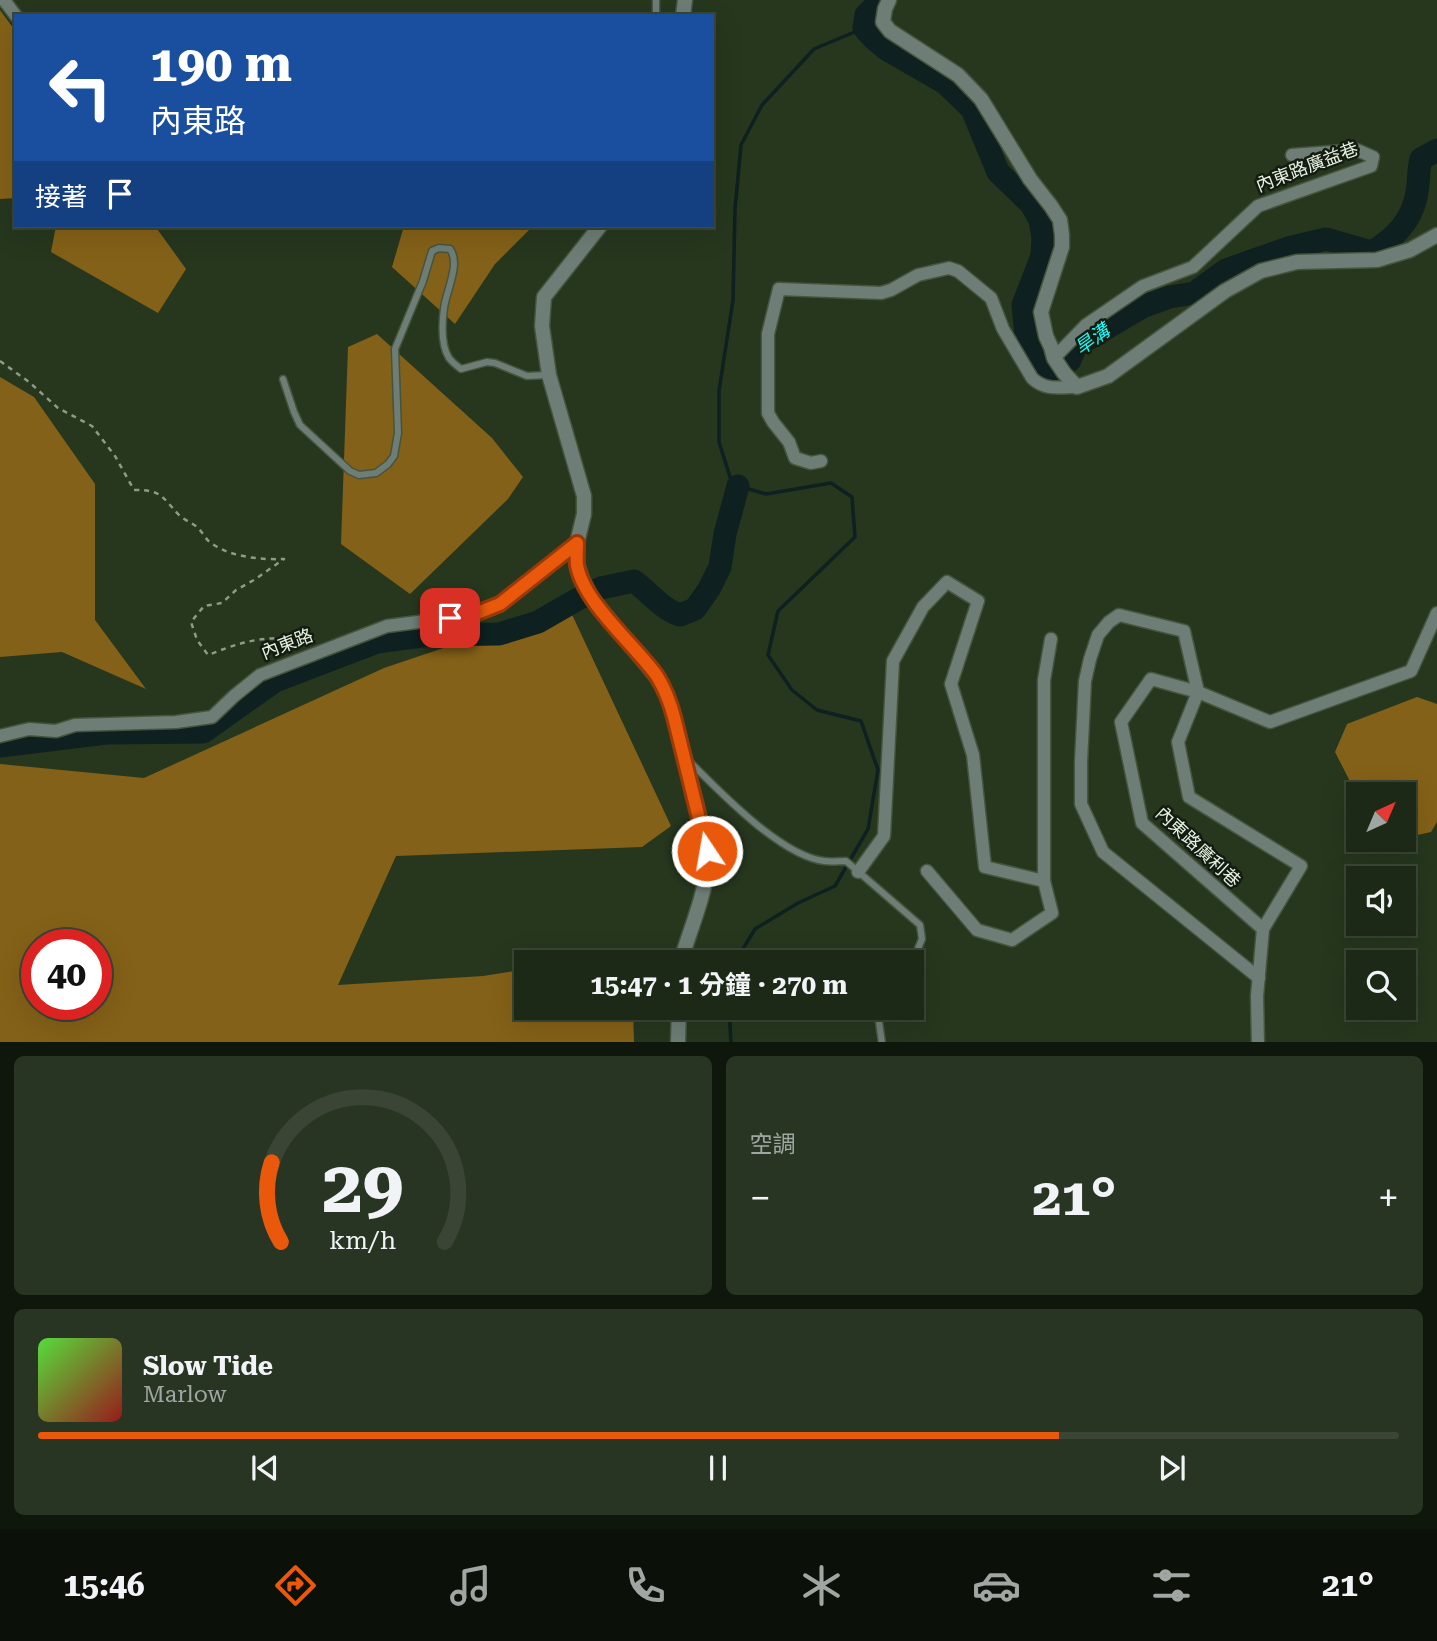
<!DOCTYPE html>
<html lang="zh-TW">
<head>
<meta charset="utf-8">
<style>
	body { margin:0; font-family:"Roboto Serif","Noto Sans TC",serif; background:#293523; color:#f1f3f6; height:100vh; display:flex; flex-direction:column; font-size:26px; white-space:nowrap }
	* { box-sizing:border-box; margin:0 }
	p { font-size:23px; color:#a0a6a1 }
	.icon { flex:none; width:38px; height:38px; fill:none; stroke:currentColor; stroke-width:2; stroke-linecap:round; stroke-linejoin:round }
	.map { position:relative; height:1042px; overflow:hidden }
	.panel { display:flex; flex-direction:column; gap:14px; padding:14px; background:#0f170c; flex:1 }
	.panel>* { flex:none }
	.hud { position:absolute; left:14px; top:14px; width:700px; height:214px; border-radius:0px; box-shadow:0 7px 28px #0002,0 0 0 2px #3a4535; background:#1a4fa0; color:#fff; overflow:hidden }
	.needle { width:46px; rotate:44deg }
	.fabs { position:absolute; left:1346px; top:782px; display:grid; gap:14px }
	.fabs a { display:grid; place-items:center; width:70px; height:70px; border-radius:0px; background:#1c2916; box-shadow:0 7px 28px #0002,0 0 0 2px #3a4535; font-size:35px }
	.speed { position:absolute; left:21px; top:929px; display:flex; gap:14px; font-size:35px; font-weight:700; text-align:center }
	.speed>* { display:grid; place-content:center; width:91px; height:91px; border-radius:50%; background:#1c2916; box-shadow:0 7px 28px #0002,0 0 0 2px #3a4535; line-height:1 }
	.speed .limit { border:10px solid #d22; background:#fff; color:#111 }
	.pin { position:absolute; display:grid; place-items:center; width:60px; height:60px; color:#fff; margin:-30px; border-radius:14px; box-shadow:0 4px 10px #0006 }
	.me { position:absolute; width:77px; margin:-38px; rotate:348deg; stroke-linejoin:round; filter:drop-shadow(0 0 5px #0008) }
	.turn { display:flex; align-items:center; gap:24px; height:147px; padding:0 21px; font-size:32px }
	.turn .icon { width:91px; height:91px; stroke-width:2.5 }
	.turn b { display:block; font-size:49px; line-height:60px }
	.then { display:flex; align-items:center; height:66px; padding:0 21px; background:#0003; gap:14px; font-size:26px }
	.big { font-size:52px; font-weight:700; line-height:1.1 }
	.panel .widget { flex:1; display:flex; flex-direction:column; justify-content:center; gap:10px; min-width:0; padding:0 24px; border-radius:10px; background:#293523 }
	.panel .dial { align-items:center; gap:0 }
	.dial svg { height:182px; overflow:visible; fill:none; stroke:#3a4535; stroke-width:7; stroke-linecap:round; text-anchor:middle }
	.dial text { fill:#f1f3f6; stroke:none }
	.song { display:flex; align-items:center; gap:21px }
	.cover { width:84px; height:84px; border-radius:10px; background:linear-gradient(135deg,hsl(110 70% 55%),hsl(0 70% 35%)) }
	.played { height:7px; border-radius:4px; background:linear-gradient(90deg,#ea580c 75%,#3a4535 75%) }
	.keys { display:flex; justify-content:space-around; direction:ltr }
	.heat { display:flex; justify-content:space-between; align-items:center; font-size:38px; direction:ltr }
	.panel .tiles { flex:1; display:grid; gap:14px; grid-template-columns:1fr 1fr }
	.widget:last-child { grid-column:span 2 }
	.trip { position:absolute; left:514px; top:950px; width:410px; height:70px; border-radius:0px; background:#1c2916; box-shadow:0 7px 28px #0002,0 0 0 2px #3a4535; font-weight:700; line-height:70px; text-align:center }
	.dock { display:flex; height:112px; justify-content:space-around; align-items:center; background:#0b1009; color:#a0a6a1 }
	.dock .icon { width:49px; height:49px }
	.dock .current { color:#ea580c }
	.dock b { font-size:32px; color:#f1f3f6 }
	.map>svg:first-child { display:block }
</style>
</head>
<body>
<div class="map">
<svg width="1437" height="1043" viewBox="0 0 1437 1043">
	<rect width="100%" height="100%" fill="#26371e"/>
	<g fill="#846118" fill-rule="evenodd">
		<path d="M 0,10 L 16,32 L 16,198 L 0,199 Z"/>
		<path d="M 56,226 L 155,226 L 186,269 L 158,313 L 51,252 Z"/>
		<path d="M 404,226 L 533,226 L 495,264 L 455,324 L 392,267 Z"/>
		<path d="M 377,334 L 492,438 L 523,477 L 508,499 L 410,594 L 341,544 L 348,347 Z"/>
		<path d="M 0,377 L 34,397 L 95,484 L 95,620 L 146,689 L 62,652 L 0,657 Z"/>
		<path d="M 568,606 L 671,826 L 642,847 L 396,856 L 338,985 L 483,976 L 527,969 L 527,1008 L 633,1008 L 634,1042 L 0,1042 L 0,764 L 144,778 L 384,668 ZM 96,945 L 96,1004 L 37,1004 L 37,945 Z"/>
		<path d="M 1417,697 L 1437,704 L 1437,822 L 1431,832 L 1404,838 L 1404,794 L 1358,794 L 1358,797 L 1335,752 L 1347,724 Z"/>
	</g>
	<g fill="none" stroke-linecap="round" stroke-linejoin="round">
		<g stroke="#0e2020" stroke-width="3.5">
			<path d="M 735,962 L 755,929 L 798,903 L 835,886 L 868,829 L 878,770 L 861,721 L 817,710 L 792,690 L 768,655 L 778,611 L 855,537 L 852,497 L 831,483 L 766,494 L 738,486 L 731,480 L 719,442 L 719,391 L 733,300 L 735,209 L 741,145 L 762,105 L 814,49 L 864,28"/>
			<path d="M 729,1008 L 731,1043"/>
		</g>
		<g stroke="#0e2020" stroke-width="23">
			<path d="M 877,0 L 875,6 L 866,15 L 864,28 L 874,39 L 886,49 L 945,83 L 972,109 L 998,172 L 1031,204 L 1040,220 L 1043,238 L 1042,256 L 1023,305 L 1026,335 L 1037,361 L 1045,370 L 1056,373 L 1070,360 L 1076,346 L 1142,307 L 1170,297 L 1194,293 L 1226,270 L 1288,248 L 1326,239 L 1372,252 C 1395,238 1413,220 1417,192 C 1419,181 1418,170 1421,159 L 1437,150"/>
			<path d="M 0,746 L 106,733 L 203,732 L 275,681 L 377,642 L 429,635 L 499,634 L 538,622 L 578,599 L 601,588 L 634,581 C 650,593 662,609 680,615 L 695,609 L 709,589 L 720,567 L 725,534 L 738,486"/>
		</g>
		<g stroke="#45553d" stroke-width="9">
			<g id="service">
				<path d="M 656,0 L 656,16"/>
				<path d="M 283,379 L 294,412 L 300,425 L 350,471 L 359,475 L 376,473 L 388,464 L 394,456 L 398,433 L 395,349 L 423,281 L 432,251 L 439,248 L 450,249 C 461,264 446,291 444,308 C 442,323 441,345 449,358 C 452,362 457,366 461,369 L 487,362 L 495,363 L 527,376 L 547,375"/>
				<path d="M 689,761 C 719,791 781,856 824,861 C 831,862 839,861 846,861 L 920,925 L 922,939 L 912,963"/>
				<path d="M 882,1043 L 879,1022 L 887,1008"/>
			</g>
		</g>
		<g stroke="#45553d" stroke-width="15">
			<g id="minor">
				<path d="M 4,0 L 16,16"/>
				<path d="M 1054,358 L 1086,325 L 1143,286 L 1193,267 L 1258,206 L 1371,166 L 1373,157 L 1357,150 L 1292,155"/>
				<path d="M 821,461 L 811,463 L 795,458 L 789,442 L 773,422 L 768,413 L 768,334 L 779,289 L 881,293 L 891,290 L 918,275 L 949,268 L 958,271 L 991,298 L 1003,329 L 1032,378 C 1045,391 1060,387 1077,387"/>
				<path d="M 0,736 L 29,729 L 56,731 L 75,725 L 176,722 L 212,717 L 234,696 L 260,675 L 348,641 L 387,626 L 472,615 L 500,604 L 577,543"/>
				<path d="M 927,871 L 977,930 L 1012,940 L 1052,913 L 1044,881"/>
				<path d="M 858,872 L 884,836 L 893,661 L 923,607 L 947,582 L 978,601 L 951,684 L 973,755 L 985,867 L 1044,881 L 1044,680 L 1051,639"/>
				<path d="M 1259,978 L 1103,852 L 1081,804 L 1081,762 L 1085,681 L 1090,659 L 1098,635 L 1109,622 L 1119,615 L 1184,631 L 1198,692 L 1178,742 L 1189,797 L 1301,866 L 1263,929"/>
				<path d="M 1258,1043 L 1257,996 L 1263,929 L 1142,823 L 1121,722 L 1151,679 L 1198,692 L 1270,722 L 1411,671 L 1437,613"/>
			</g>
		</g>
		<g stroke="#45553d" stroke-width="17">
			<g id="tertiary">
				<path d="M 889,0 L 885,9 L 883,22 L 890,31 L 958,75 L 981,99 L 1030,179 L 1051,206 L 1060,220 L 1062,235 L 1062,247 L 1041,312 L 1046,336 L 1051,347 L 1054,358 L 1064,373 L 1077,387 L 1108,376 L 1225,291 L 1261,271 L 1297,262 L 1377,260 L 1410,250 L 1437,235"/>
				<path d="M 683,16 L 685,0"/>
				<path d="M 600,226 L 544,297 L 542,326 L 549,375 L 584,496 L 584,514 L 577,543 L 577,564 L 582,579 L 592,599 L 656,676 L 667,695 L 674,717 L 704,834 C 706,845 707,856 707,868 C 705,894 691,928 683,954 L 683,962"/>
				<path d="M 678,1043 L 679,1008"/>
			</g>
		</g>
		<path stroke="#8d9b87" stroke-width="2.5" stroke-dasharray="5 5" stroke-linecap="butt" d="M 0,361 L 29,382 L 58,408 L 92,426 L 115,456 L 134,490 C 162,490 161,496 179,515 C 184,520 191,522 197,527 C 202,531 205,539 211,543 C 230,557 261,560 284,559 L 254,580 L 236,590 L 222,603 L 204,606 L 191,622 L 197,640 L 208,655 C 234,645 250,639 278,638 C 291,637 304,640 317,639"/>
		<use href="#service" stroke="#6e7d76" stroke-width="6"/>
		<use href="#minor" stroke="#6e7d76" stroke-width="12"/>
		<use href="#tertiary" stroke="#6e7d76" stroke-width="14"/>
	</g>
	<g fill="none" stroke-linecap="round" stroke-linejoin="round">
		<g stroke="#983908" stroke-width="18">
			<path id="route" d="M 450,618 L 472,615 L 500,604 L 577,543 C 577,550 576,558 577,565 C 583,602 635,645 657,676 C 665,689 670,702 674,717 L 707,851"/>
		</g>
		<use href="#route" stroke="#ea580c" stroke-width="12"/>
	</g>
	<g text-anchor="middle" stroke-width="5" stroke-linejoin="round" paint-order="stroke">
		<g font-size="18" fill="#e6f1e1" stroke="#141c11">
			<text transform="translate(1307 167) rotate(-21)" y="6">內東路廣益巷</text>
			<text transform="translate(287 644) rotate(-21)" y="6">內東路</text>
			<text transform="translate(1198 847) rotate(43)" y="6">內東路廣利巷</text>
		</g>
		<g font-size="19" font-style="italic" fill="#18fbf7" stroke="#141c11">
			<text transform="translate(1092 339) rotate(-36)" y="7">旱溝</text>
		</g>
	</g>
</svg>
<div class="fabs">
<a><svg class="needle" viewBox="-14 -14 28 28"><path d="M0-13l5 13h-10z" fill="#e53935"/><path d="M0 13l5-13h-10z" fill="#a0a6a1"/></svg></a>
<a><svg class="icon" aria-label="sound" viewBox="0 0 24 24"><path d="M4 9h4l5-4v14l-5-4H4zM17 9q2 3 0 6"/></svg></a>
<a><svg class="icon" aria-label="search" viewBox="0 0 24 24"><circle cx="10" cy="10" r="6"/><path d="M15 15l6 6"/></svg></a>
</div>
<div class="speed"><div class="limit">40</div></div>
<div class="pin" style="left:450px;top:618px;background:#d93025"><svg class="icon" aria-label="arrive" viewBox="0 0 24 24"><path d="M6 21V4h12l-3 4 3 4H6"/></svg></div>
<svg class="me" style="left:707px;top:851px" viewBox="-20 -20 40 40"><circle r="17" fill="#ea580c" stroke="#fff" stroke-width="3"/><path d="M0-11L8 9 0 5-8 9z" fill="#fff"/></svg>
<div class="trip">15:47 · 1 分鐘 · 270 m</div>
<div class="hud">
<div class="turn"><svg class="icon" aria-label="left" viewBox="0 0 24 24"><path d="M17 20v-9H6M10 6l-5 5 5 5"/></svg><div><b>190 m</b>內東路</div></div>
<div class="then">接著<svg class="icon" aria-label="arrive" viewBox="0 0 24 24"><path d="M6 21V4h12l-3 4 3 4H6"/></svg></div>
</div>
</div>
<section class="panel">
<div class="tiles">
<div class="widget dial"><svg viewBox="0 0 100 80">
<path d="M14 69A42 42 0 1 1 86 69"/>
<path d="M14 69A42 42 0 0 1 10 34" stroke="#ea580c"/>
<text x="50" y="56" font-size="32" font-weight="700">29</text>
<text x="50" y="72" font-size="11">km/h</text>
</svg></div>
<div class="widget"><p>空調</p>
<div class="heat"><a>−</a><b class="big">21°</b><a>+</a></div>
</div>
<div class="widget">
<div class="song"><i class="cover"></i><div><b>Slow Tide</b><p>Marlow</p></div></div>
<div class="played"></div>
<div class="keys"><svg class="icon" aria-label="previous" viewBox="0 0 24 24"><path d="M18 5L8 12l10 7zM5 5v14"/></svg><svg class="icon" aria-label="pause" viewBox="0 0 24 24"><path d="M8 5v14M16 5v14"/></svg><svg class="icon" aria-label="next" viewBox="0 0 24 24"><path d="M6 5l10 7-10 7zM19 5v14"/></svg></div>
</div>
</div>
</section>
<nav class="dock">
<b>15:46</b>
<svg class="icon current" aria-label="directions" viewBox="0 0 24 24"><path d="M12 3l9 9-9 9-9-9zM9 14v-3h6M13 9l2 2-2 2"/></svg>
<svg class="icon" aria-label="music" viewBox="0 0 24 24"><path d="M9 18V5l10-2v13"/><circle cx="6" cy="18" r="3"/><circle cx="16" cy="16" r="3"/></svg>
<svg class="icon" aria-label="phone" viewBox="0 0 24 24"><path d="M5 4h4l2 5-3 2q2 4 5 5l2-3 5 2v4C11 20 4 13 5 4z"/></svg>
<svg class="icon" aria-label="climate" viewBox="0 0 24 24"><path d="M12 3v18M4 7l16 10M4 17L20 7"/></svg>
<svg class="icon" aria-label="car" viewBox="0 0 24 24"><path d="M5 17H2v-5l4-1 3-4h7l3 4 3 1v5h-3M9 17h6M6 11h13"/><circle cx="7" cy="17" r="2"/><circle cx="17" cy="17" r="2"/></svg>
<svg class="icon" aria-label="filters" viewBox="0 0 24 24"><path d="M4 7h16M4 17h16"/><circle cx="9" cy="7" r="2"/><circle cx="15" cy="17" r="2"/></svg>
<b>21°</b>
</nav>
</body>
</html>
